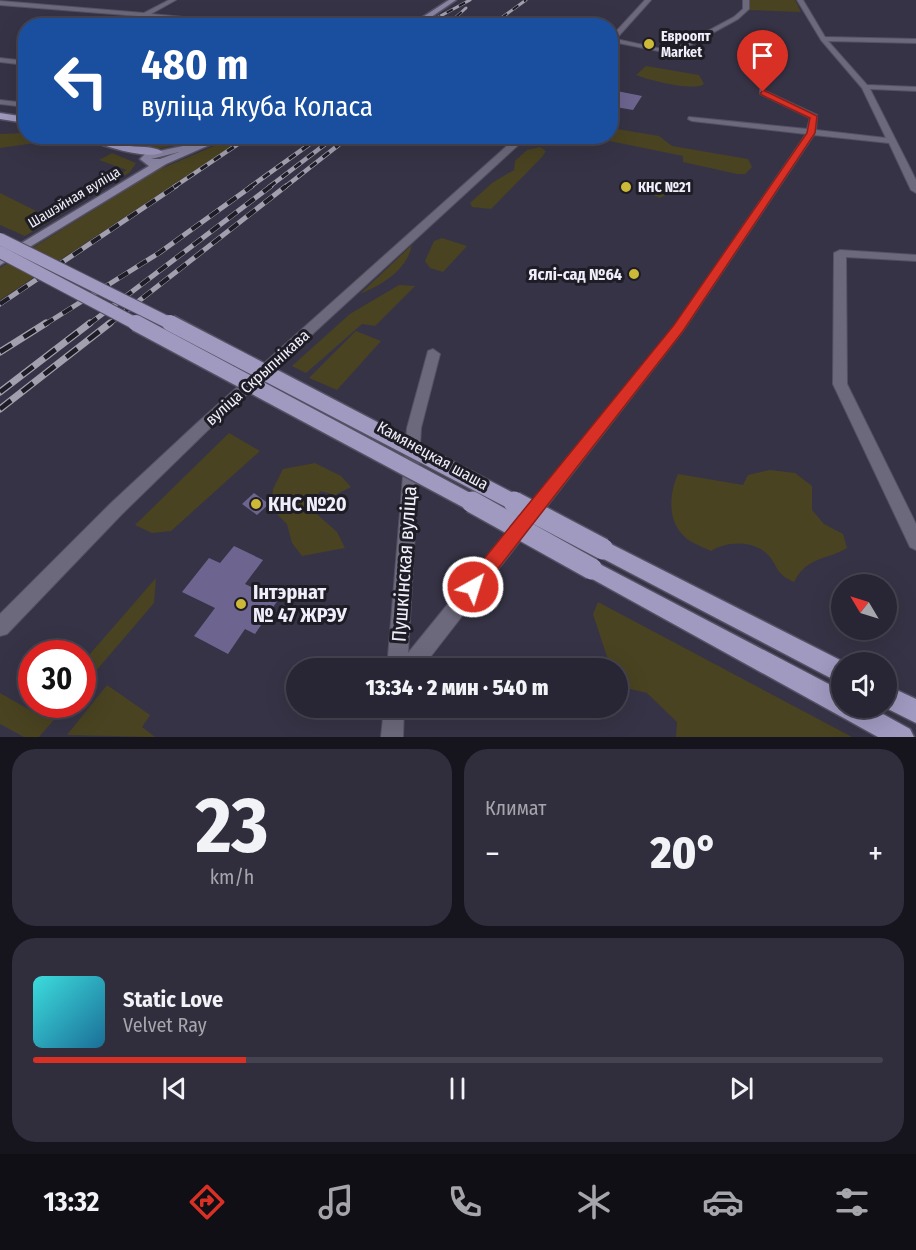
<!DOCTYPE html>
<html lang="ru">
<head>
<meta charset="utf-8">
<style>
	body { margin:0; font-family:"Fira Sans Condensed",sans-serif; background:#302e3c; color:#f1f3f6; height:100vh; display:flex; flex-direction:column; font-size:22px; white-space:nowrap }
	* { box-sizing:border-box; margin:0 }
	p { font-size:20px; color:#a5a5ac }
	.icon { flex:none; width:33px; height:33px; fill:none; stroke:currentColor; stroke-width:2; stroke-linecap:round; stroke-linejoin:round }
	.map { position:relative; height:737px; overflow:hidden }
	.drawer { display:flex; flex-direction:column; gap:12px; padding:12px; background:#16151d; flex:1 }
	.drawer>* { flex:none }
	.banner { position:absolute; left:18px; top:18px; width:600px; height:126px; border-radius:24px; box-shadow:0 6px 24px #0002,0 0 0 2px #44434f; background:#1a4fa0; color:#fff; overflow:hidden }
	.needle { width:39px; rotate:308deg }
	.tools { position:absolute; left:831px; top:574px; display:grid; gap:12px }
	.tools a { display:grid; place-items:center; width:66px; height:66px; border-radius:50%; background:#282634; box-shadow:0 6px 24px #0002,0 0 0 2px #44434f; font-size:30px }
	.speed { position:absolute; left:18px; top:640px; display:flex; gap:12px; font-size:30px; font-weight:700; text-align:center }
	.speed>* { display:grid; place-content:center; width:78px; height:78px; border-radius:50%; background:#282634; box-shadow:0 6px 24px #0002,0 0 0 2px #44434f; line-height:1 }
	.speed .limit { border:9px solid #d22; background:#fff; color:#111 }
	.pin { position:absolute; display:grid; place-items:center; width:51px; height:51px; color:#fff; margin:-62px -26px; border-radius:50% 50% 50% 0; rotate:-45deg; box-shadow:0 0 6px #0007 }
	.pin .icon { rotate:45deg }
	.me { position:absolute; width:66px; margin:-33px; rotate:39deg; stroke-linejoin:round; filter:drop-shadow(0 0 4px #0008) }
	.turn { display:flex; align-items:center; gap:21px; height:126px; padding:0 24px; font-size:27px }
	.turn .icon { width:78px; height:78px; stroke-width:2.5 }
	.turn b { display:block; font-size:42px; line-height:51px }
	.big { font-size:45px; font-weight:800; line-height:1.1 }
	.drawer .tile { flex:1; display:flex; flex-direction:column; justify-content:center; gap:9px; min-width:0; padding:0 21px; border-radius:24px; background:#302e3c }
	.drawer .dial { align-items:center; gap:0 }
	.dial b { font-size:78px; line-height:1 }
	.song { display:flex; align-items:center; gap:18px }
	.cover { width:72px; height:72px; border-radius:9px; background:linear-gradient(135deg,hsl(180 70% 55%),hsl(200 70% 35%)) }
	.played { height:6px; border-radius:3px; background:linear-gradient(90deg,#d93025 25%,#44434f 25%) }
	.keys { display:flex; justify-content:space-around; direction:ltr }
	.heat { display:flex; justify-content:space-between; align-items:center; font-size:33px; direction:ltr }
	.drawer .tiles { flex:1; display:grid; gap:12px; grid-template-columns:1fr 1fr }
	.tile:last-child { grid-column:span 2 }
	.trip { position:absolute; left:286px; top:658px; width:342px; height:60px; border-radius:30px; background:#282634; box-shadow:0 6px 24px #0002,0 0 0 2px #44434f; font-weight:800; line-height:60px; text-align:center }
	.dock { display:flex; height:96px; justify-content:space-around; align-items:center; background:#100f15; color:#a5a5ac }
	.dock .icon { width:42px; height:42px }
	.dock .on { color:#d93025 }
	.dock b { font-size:27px; color:#f1f3f6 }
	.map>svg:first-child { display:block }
</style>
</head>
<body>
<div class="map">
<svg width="916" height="737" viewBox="0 0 916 737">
	<rect width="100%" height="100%" fill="#363346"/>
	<g fill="#494321">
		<path d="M 750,0 L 795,0 L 801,12 L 749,10 Z"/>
		<path d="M 646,66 L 699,75 L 704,84 C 695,92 648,80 636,75 Z"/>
		<path d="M 611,128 L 659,136 L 672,146 L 748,159 L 752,167 L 745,174 L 737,174 L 683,162 L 683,156 L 590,137 L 610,136 Z"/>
		<path d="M 25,133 L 26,136 L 52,137 L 35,143 L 0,148 L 0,134 Z"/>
		<path d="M 106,137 L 216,137 L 156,149 Z"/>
		<path d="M 235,137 L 245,137 L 0,300 L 0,268 L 158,170 Z"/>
		<path d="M 540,147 L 546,151 L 542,157 L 491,209 L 472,207 L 470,203 L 492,183 L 514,170 L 515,161 L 527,150 Z"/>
		<path d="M 112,153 L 136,163 L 130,172 L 25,236 L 0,225 L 0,193 L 42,214 L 127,170 L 99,160 Z"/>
		<path d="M 635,183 L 687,185 L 693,189 L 675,190 L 660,198 L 638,188 Z"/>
		<path d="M 442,238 L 467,246 L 443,272 L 430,268 L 425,261 L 434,241 Z"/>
		<path d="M 412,245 C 406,271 383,284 360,294 Z"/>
		<path d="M 399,285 L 415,286 L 375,326 L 362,324 L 306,373 L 292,366 L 350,314 Z"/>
		<path d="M 356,331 L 381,341 L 337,390 L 309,378 Z"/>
		<path d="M 229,433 L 260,451 L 171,531 L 152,533 L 135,525 Z"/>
		<path d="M 315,463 L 341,476 L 351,487 L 335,495 L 320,491 L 311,509 L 337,532 L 345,548 L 302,556 L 292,543 L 287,524 L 271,508 L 273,489 L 283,469 Z"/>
		<path d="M 770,470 L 795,473 L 812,486 L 812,510 L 824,524 L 843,534 L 847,548 C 824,561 808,556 794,582 C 773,573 779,564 765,552 C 749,540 726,542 711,551 C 703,547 691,543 685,537 C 667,521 669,494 678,474 L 743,485 L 748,475 Z"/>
		<path d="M 156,578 L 154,603 L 83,686 L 83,662 Z"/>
		<path d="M 598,602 L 852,737 L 676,737 L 677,722 L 647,693 L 619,686 L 618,669 L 611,669 L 593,614 Z"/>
		<path d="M 107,685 L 150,715 L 142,727 L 155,737 L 67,735 Z"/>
		<path d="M 0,693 L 37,714 L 45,705 L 67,705 L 39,737 L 24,737 L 0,724 Z"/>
	</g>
	<g fill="#6d658f">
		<path d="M 617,91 L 642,96 L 633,110 L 610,106 L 610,100 Z"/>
		<path d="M 254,493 L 269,504 L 257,515 L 242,504 Z"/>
		<path d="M 234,546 L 263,560 L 245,584 L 278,600 L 255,634 L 245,629 L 228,654 L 194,636 L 215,608 L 182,592 L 209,558 L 220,563 Z"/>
	</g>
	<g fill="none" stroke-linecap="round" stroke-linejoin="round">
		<g stroke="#545163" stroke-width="2">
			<g id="minor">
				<path d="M 169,0 L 176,0 L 151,14 L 279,26 L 248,26 L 146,17 L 130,26 L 121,26 L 138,16 L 0,5 L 0,1 L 144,13 Z"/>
				<path d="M 645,0 L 651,0 L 616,39 L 671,51 L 734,17 L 743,9 L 743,0 L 749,0 L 749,9 L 738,19 L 674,54 L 613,42 L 610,44 L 610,38 Z"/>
				<path d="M 797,0 L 803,0 L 825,37 L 916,39 L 916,43 L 828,41 L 867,85 L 916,87 L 916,91 L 870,89 L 916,180 L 916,193 L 911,190 L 889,143 L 814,135 L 683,331 L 421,669 L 387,669 L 407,428 L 428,351 L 433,349 L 440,354 L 421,428 L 408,653 L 675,325 L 806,134 L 692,121 L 688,119 L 689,117 L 807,129 L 810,118 L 760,94 L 760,90 L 763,90 L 817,115 L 816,130 L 886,138 L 862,88 L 821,40 Z"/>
				<path d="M 0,58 L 26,61 L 26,65 L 0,62 Z"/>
				<path d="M 0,100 L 26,103 L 26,107 L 0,104 Z"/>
				<path d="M 518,136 L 528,136 L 207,431 L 122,514 L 7,634 L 0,636 L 0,614 L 110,504 L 197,423 Z"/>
				<path d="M 840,250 L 916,255 L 916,261 L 846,257 L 847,384 L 916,524 L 916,550 L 910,547 L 833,384 L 834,253 Z"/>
				<path d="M 384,708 L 404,708 L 403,737 L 381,737 Z"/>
			</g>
		</g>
		<g stroke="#545163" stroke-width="3">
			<g id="secondary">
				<path d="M 449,0 L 456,0 L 418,26 L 409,26 Z"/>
				<path d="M 216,136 L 230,136 L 166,164 L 0,265 L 0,256 L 149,166 L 140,159 L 145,154 L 202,142 ZM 179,152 L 160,159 L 151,159 Z"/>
			</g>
		</g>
		<g stroke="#545163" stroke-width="3">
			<g id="primary">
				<path d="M 0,113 L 26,117 L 26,123 L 0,119 Z"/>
				<path d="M 83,136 C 99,136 110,142 125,145 C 137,148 153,145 163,152 C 150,161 96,145 83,136 Z"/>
				<path d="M 603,540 L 846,663 L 842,663 L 842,684 L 596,555 L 593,549 L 596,543 Z"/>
				<path d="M 592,560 L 842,691 L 842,708 L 872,708 L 910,729 L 914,737 L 878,737 L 585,575 L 582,569 L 585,563 Z"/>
				<path d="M 886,685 L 916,699 L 916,723 L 886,708 Z"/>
			</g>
		</g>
		<use href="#minor" fill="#6b697b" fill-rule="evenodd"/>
		<use href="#secondary" fill="#8984a2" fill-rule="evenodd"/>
		<use href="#primary" fill="#a099c0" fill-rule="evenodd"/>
		<g stroke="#a2a0af" stroke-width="3">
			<g id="rail-far3">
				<path d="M 422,26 L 470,0"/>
				<path d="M 446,26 L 466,8"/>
				<path d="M 490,26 L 526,0"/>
			</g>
		</g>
		<g stroke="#a2a0af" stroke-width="4.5">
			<g id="rail-far2">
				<path d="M 174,187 L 250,136"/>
				<path d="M 250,187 L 321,136"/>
				<path d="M 269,187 L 336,136"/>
				<path d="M 285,187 L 350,136"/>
			</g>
		</g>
		<g stroke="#a2a0af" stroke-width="5">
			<g id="rail-far1">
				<path d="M 0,304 L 176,186"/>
				<path d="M 44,325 L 159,253 L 252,186"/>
				<path d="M 88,325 L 271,186"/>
				<path d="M 108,325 L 286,186"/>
			</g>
		</g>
		<g stroke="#a2a0af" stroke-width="7">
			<g id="rail">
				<path d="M 0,352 L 46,323"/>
				<path d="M 0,392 L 90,323"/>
				<path d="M 0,409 L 110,323"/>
			</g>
		</g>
		<use href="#rail-far3" stroke="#1e1c25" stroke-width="2" stroke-dasharray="7" stroke-linecap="butt"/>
		<use href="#rail-far2" stroke="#1e1c25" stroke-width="3" stroke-dasharray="8" stroke-linecap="butt"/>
		<use href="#rail-far1" stroke="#1e1c25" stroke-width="4" stroke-dasharray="11" stroke-linecap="butt"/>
		<use href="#rail" stroke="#1e1c25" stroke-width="4.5" stroke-dasharray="14" stroke-linecap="butt"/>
		<g stroke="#545163" stroke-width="14" stroke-linecap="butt">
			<g id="primary-bridge-far2">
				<path d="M 0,239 L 173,325"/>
				<path d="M 0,252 L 138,325"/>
			</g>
		</g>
		<g stroke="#545163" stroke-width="19" stroke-linecap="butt">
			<g id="primary-bridge-far1">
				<path d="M 136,323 L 474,504"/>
				<path d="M 170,323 L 517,504"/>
			</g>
		</g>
		<g stroke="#545163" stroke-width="24" stroke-linecap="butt">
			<g id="primary-bridge">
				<path d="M 472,502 L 592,569"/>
				<path d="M 514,502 L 603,549"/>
			</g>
		</g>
		<use href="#primary-bridge-far2" stroke="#a099c0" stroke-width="12"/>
		<use href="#primary-bridge-far1" stroke="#a099c0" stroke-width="16"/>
		<use href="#primary-bridge" stroke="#a099c0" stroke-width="21"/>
	</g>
	<path fill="#d93025" stroke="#8d1f18" stroke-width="1.5" d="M 763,90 L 817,116 L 815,133 L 683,331 L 479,593 L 473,596 L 466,593 L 464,587 L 466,581 L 674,325 L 807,133 L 810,118 L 760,94 Z"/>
	<g fill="#cdb938" stroke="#1e1c25" stroke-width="2">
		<circle cx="649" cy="44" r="6"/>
		<circle cx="626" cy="187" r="6"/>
		<circle cx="634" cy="274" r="6"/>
		<circle cx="256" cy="504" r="6"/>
		<circle cx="241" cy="604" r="6"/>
	</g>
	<g text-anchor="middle" stroke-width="6" stroke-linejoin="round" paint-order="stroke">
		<g font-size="14" font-weight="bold" fill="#efeefa" stroke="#1e1c25" text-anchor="start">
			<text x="661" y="41">Евроопт<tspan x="661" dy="16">Market</tspan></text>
			<text x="638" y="192">КНС №21</text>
		</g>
		<g font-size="14" fill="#efeefa" stroke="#1e1c25">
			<text transform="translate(74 197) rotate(-31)" y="5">Шашэйная вуліца</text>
		</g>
		<g font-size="16" font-weight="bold" fill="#efeefa" stroke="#1e1c25" text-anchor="end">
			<text x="622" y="280">Яслі-сад №64</text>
		</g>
		<g font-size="16" fill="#efeefa" stroke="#1e1c25">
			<text transform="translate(257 377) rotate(-42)" y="6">вуліца Скрыпнікава</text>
			<text transform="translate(433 455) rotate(29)" y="6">Камянецкая шаша</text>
		</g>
		<g font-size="20" font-weight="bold" fill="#efeefa" stroke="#1e1c25" text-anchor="start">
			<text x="268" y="511">КНС №20</text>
			<text x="253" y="599">Інтэрнат<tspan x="253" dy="23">№ 47 ЖРЭУ</tspan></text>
		</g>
		<g font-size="20" fill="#efeefa" stroke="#1e1c25">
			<text transform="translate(404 564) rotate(-86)" y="7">Пушкінская вуліца</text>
		</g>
	</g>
</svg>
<div class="tools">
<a><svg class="needle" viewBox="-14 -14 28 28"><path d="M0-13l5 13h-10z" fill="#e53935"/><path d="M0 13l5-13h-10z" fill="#a5a5ac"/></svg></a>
<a><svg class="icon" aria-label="sound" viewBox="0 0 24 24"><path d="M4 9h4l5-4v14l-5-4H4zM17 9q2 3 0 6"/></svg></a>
</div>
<div class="speed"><div class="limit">30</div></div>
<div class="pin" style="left:763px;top:92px;background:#d93025"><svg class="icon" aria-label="arrive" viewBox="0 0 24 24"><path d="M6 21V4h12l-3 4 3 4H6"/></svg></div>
<svg class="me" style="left:473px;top:587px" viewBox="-20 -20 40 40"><circle r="17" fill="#d93025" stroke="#fff" stroke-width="3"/><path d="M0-11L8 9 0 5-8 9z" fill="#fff"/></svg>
<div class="trip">13:34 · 2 мин · 540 m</div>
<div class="banner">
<div class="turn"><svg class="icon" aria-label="left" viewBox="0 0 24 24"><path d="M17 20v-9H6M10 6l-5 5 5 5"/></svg><div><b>480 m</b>вуліца Якуба Коласа</div></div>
</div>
</div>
<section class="drawer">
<div class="tiles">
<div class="tile dial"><b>23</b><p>km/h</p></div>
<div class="tile"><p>Климат</p>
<div class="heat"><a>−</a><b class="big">20°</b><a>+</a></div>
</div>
<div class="tile">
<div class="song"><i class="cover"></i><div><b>Static Love</b><p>Velvet Ray</p></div></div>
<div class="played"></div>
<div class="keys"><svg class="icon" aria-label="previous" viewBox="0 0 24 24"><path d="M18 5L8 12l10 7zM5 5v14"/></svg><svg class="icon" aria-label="pause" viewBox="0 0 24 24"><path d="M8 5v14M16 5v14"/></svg><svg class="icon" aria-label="next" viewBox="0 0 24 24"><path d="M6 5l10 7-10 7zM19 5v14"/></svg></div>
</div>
</div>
</section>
<nav class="dock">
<b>13:32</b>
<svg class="icon on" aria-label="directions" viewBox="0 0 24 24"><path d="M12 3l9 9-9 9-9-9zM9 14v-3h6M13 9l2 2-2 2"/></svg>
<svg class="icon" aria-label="music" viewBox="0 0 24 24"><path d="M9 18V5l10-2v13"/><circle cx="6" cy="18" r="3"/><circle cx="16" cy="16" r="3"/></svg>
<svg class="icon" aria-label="phone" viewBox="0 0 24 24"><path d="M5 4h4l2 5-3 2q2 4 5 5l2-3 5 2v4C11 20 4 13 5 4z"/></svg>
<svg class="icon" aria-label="climate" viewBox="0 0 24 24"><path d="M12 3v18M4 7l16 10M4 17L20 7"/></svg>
<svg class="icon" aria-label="car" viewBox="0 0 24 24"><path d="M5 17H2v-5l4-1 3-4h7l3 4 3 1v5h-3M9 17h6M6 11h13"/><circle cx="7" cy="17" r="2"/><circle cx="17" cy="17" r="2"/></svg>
<svg class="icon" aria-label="filters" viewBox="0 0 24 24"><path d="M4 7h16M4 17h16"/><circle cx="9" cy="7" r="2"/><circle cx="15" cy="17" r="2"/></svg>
</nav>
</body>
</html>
